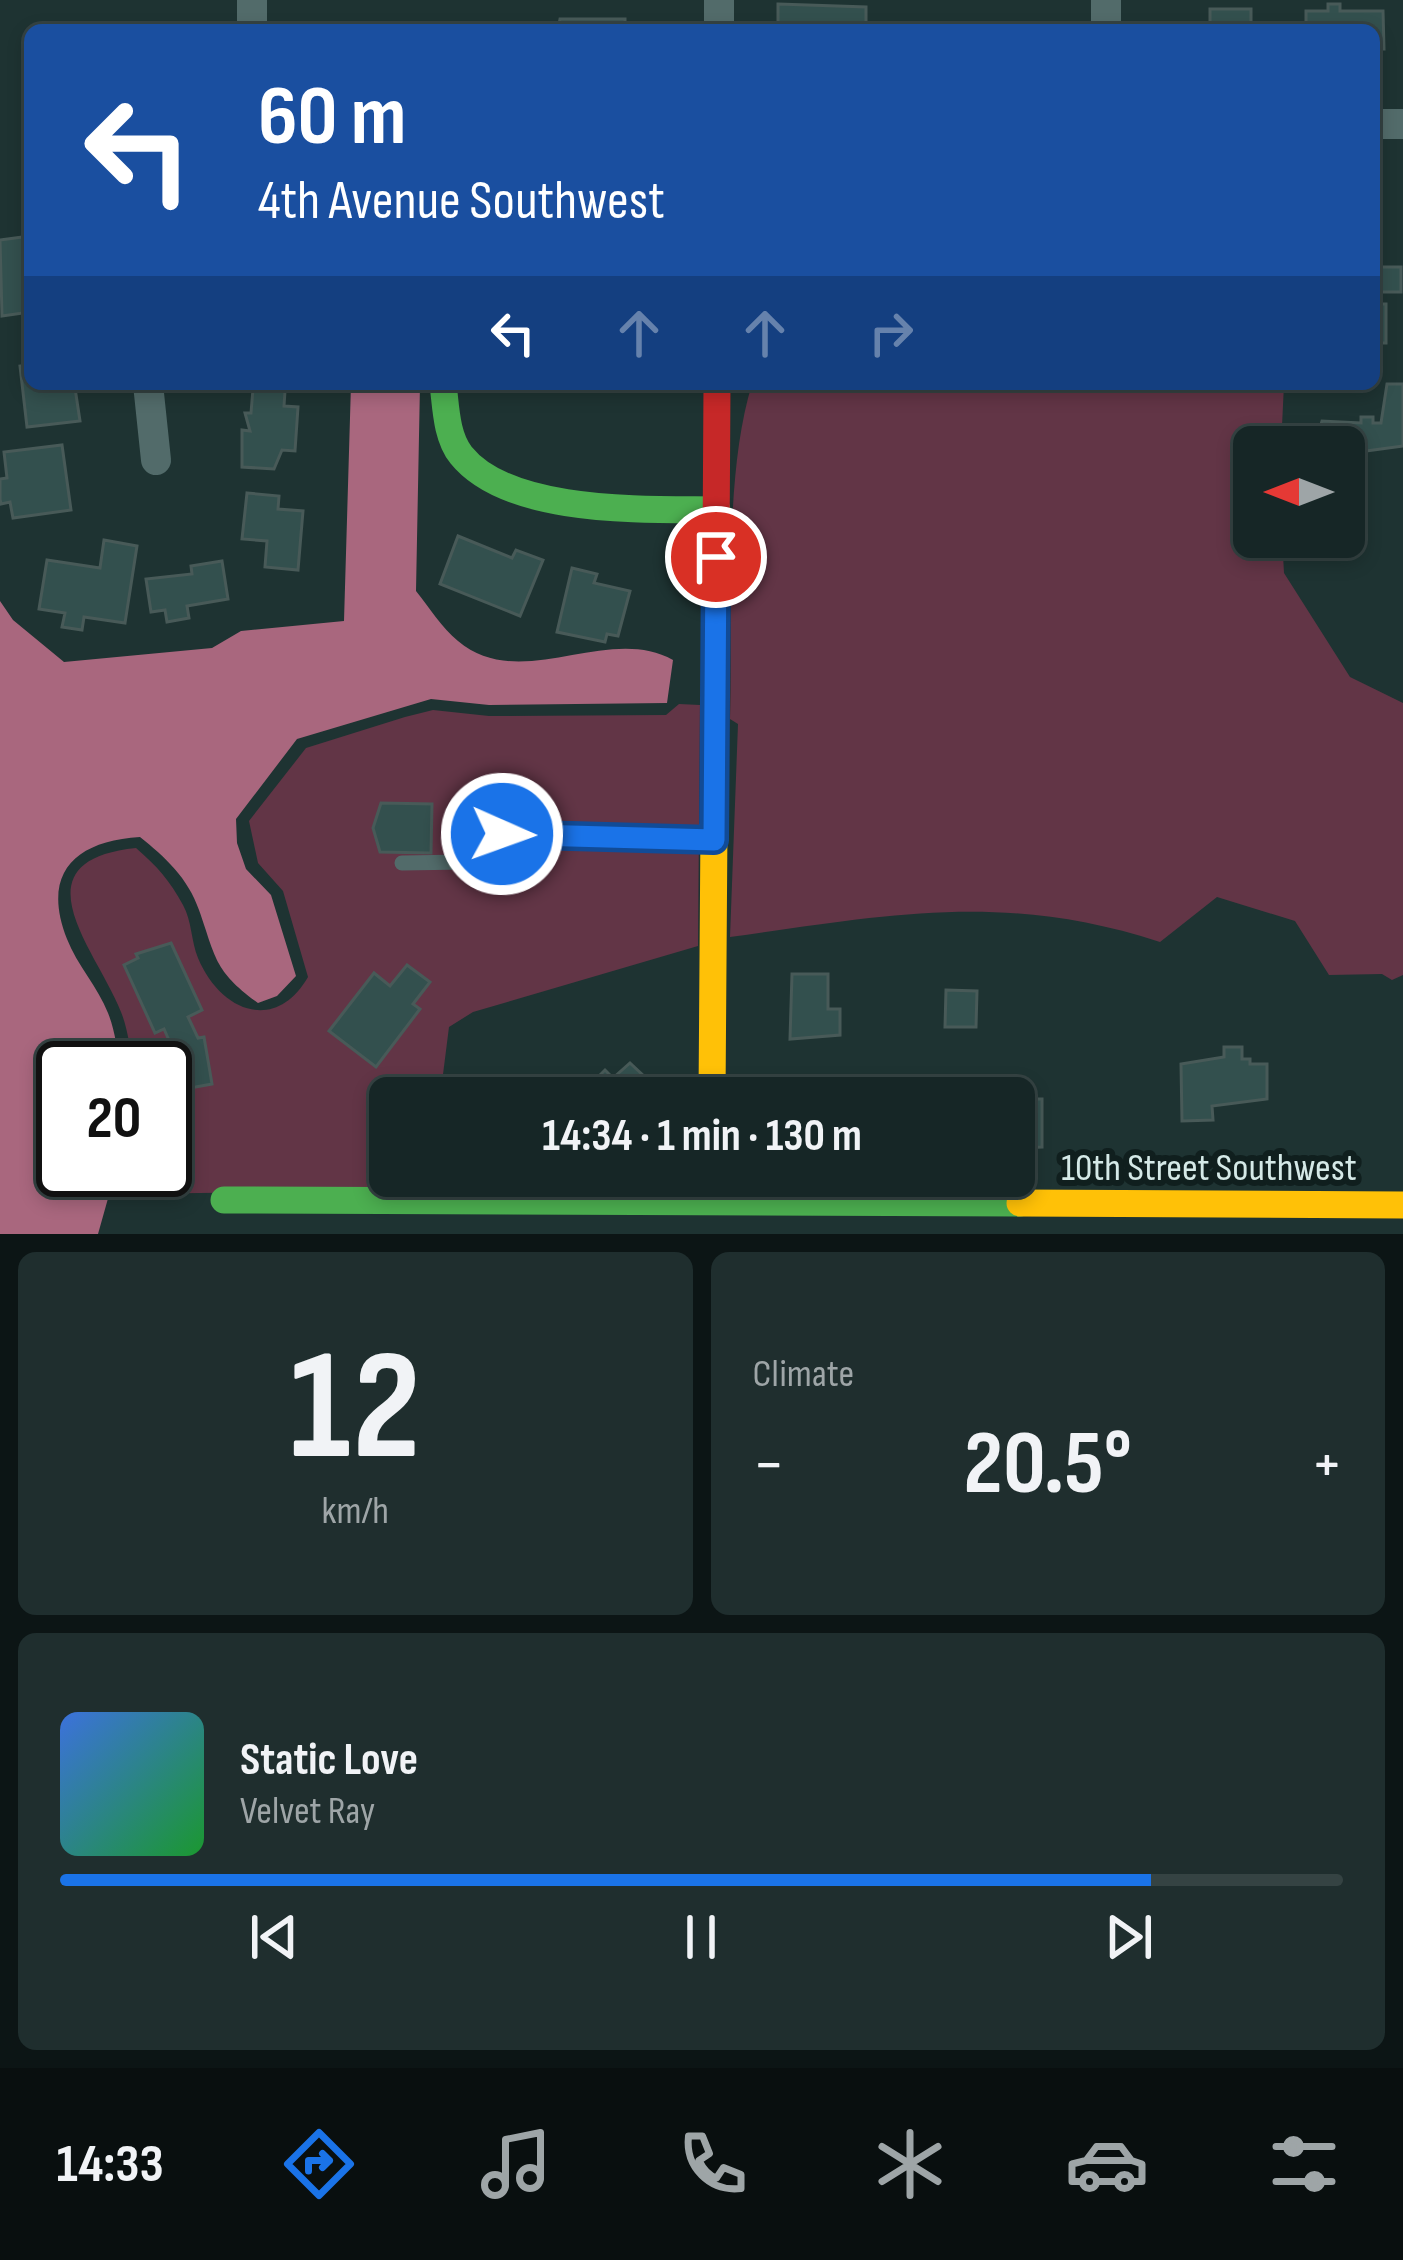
<!DOCTYPE html>
<html lang="en">
<head>
<meta charset="utf-8">
<style>
	body { margin:0; font-family:"Sofia Sans Condensed",sans-serif; background:#1f2e2e; color:#f1f3f6; height:100vh; display:flex; flex-direction:column; font-size:45px; white-space:nowrap }
	* { box-sizing:border-box; margin:0 }
	p { font-size:39px; color:#9ea5a7 }
	.icon { flex:none; width:66px; height:66px; fill:none; stroke:currentColor; stroke-width:2; stroke-linecap:round; stroke-linejoin:round }
	.map { position:relative; height:1234px; overflow:hidden }
	.details { display:flex; flex-direction:column; gap:18px; padding:18px; background:#0c1515; flex:1 }
	.details>* { flex:none }
	.banner { position:absolute; left:24px; top:24px; width:1356px; height:366px; border-radius:18px; box-shadow:0 6px 18px #0003,0 0 0 3px #354343; background:#1a4fa0; color:#fff; overflow:hidden }
	.needle { width:78px; rotate:270deg }
	.controls { position:absolute; left:1233px; top:426px; display:grid; gap:24px }
	.controls a { display:grid; place-items:center; width:132px; height:132px; border-radius:18px; background:#162626; box-shadow:0 6px 18px #0003,0 0 0 3px #354343; font-size:60px }
	.speed { position:absolute; left:36px; top:1041px; display:flex; gap:24px; font-size:60px; font-weight:700; text-align:center }
	.speed>* { display:grid; place-content:center; width:156px; height:156px; border-radius:50%; background:#162626; box-shadow:0 6px 18px #0003,0 0 0 3px #354343; line-height:1 }
	.speed .limit { border:6px solid #111; border-radius:18px; background:#fff; color:#111 }
	.pin { position:absolute; display:grid; place-items:center; width:102px; height:102px; color:#fff; margin:-51px; border:6px solid #fff; border-radius:50%; box-shadow:0 3px 12px #0007 }
	.me { position:absolute; width:132px; margin:-66px; rotate:92deg; stroke-linejoin:round; filter:drop-shadow(0 0 9px #0008) }
	.turn { display:flex; align-items:center; gap:42px; height:252px; padding:0 36px; font-size:54px }
	.turn .icon { width:156px; height:156px; stroke-width:2.5 }
	.turn b { display:block; font-size:84px; line-height:102px }
	.lanes { display:flex; align-items:center; height:114px; padding:0 36px; background:#0003; justify-content:center; gap:60px; direction:ltr }
	.lanes .off { opacity:.35 }
	.big { font-size:90px; font-weight:700; line-height:1.1 }
	.details .tile { flex:1; display:flex; flex-direction:column; justify-content:center; gap:18px; min-width:0; padding:0 42px; border-radius:18px; background:#1f2e2e }
	.details .dial { align-items:center; gap:0 }
	.dial b { font-size:156px; line-height:1 }
	.song { display:flex; align-items:center; gap:36px }
	.cover { width:144px; height:144px; border-radius:18px; background:linear-gradient(135deg,hsl(220 70% 55%),hsl(130 70% 35%)) }
	.played { height:12px; border-radius:6px; background:linear-gradient(90deg,#1a73e8 85%,#354343 85%) }
	.keys { display:flex; justify-content:space-around; direction:ltr }
	.heat { display:flex; justify-content:space-between; align-items:center; font-size:66px; direction:ltr }
	.details .tiles { flex:1; display:grid; gap:18px; grid-template-columns:1fr 1fr }
	.tile:last-child { grid-column:span 2 }
	.trip { position:absolute; left:369px; top:1077px; width:666px; height:120px; border-radius:18px; background:#162626; box-shadow:0 6px 18px #0003,0 0 0 3px #354343; font-weight:700; line-height:120px; text-align:center }
	.dock { display:flex; height:192px; justify-content:space-around; align-items:center; background:#090f0f; color:#9ea5a7 }
	.dock .icon { width:84px; height:84px }
	.dock .selected { color:#1a73e8 }
	.dock b { font-size:54px; color:#f1f3f6 }
	.map>svg:first-child { display:block }
</style>
</head>
<body>
<div class="map">
<svg width="1403" height="1234" viewBox="0 0 1403 1234">
	<rect width="100%" height="100%" fill="#1e3332"/>
	<g fill="#623546">
		<path d="M 752,384 L 1284,384 L 1281,447 L 1254,447 L 1254,537 L 1282,537 L 1284,573 L 1350,677 L 1403,703 L 1403,975 L 1392,980 L 1382,974 L 1329,975 L 1295,921 L 1217,897 L 1160,942 C 1004,891 888,915 730,937 L 738,724 L 730,719 C 733,619 723,478 752,384 Z"/>
		<path d="M 679,704 L 700,705 L 698,946 L 473,1012 L 449,1027 L 440,1098 L 390,1098 L 390,1176 L 430,1176 L 427,1190 L 125,1194 L 129,1170 L 165,1170 L 165,1068 L 134,1068 C 130,1050 128,1029 121,1012 C 98,952 12,861 136,848 C 157,866 170,881 183,905 C 192,921 191,941 198,958 C 220,1011 275,1034 308,977 L 283,891 L 258,863 L 249,821 L 306,748 L 405,717 L 433,710 L 489,716 L 666,715 Z"/>
	</g>
	<path fill="#a9677e" d="M 351,384 L 420,384 L 416,591 C 429,607 442,628 458,641 C 521,694 607,623 673,660 L 667,703 L 489,705 L 431,699 L 297,739 L 236,819 L 237,843 L 246,869 L 271,895 L 296,976 L 277,996 L 258,1003 C 214,971 216,958 199,910 C 188,878 165,857 140,837 C 75,841 41,873 67,939 C 77,965 98,987 108,1013 C 115,1030 117,1050 121,1068 L 63,1068 L 63,1170 L 116,1170 L 98,1234 L 0,1234 L 0,601 L 13,620 L 64,662 L 212,648 L 241,631 L 344,621 Z"/>
	<g fill="#33504e" stroke="#485a58" stroke-width="3">
		<path d="M 778,4 L 866,7 L 866,25 L 852,25 L 852,30 L 778,30 Z"/>
		<path d="M 1328,4 L 1340,4 L 1340,11 L 1383,11 L 1384,49 L 1374,49 L 1374,30 L 1306,30 L 1306,11 L 1328,11 Z"/>
		<path d="M 1210,9 L 1251,9 L 1251,30 L 1178,30 L 1178,23 L 1210,23 Z"/>
		<path d="M 560,19 L 625,19 L 625,30 L 558,30 Z"/>
		<path d="M 30,236 L 30,312 L 2,316 L 0,240 Z"/>
		<path d="M 1374,267 L 1401,267 L 1401,292 L 1375,292 L 1375,304 L 1386,304 L 1386,343 L 1374,343 Z"/>
		<path d="M 30,365 L 30,384 L 88,384 L 75,388 L 80,421 L 27,427 L 20,366 Z"/>
		<path d="M 1387,384 L 1403,384 L 1403,446 L 1344,454 L 1344,447 L 1315,445 L 1322,421 L 1361,423 L 1361,417 L 1373,417 L 1373,423 L 1381,423 Z"/>
		<path d="M 253,389 L 285,391 L 284,406 L 298,407 L 295,451 L 282,450 L 274,469 L 242,467 L 242,430 L 250,431 L 245,413 L 251,413 Z"/>
		<path d="M 62,445 L 71,510 L 13,518 L 10,502 L 1,504 L 0,499 L 0,479 L 7,478 L 4,452 Z"/>
		<path d="M 247,493 L 279,496 L 278,509 L 303,511 L 298,570 L 265,567 L 267,541 L 242,539 Z"/>
		<path d="M 458,536 L 512,558 L 516,550 L 543,560 L 520,616 L 440,584 Z"/>
		<path d="M 104,540 L 137,546 L 125,623 L 84,617 L 82,630 L 62,627 L 65,613 L 39,609 L 47,560 L 100,568 Z"/>
		<path d="M 222,561 L 228,599 L 187,606 L 189,618 L 167,622 L 165,610 L 151,612 L 146,579 L 192,574 L 191,566 Z"/>
		<path d="M 572,568 L 597,574 L 594,583 L 630,591 L 618,636 L 607,634 L 605,642 L 557,632 Z"/>
		<path d="M 381,803 L 432,804 L 431,853 L 380,852 L 373,828 Z"/>
		<path d="M 171,943 L 202,1010 L 188,1017 L 198,1038 L 204,1037 L 212,1084 L 179,1090 L 171,1045 L 164,1029 L 155,1033 L 124,965 L 138,958 L 136,954 Z"/>
		<path d="M 407,965 L 430,982 L 413,1004 L 420,1009 L 376,1067 L 329,1031 L 374,973 L 390,986 Z"/>
		<path d="M 792,974 L 828,974 L 828,1009 L 840,1009 L 840,1035 L 790,1039 Z"/>
		<path d="M 946,990 L 977,991 L 976,1027 L 945,1027 Z"/>
		<path d="M 1224,1047 L 1242,1047 L 1242,1059 L 1250,1059 L 1250,1064 L 1267,1064 L 1267,1099 L 1212,1106 L 1213,1120 L 1182,1121 L 1181,1064 L 1224,1057 Z"/>
		<path d="M 630,1063 L 647,1079 L 640,1085 L 650,1094 L 646,1098 L 595,1098 L 602,1091 L 593,1082 L 605,1070 L 613,1078 Z"/>
		<path d="M 1014,1099 L 1042,1099 L 1042,1147 L 1014,1148 Z"/>
	</g>
	<g fill="none" stroke-linecap="round" stroke-linejoin="round">
		<path stroke="#526b6a" stroke-width="15" d="M 402,863 L 465,862 L 502,834 L 714,840"/>
		<g stroke="#526b6a" stroke-width="30">
			<path d="M 719,0 L 719,30"/>
			<path d="M 252,30 L 252,0"/>
			<path d="M 1106,30 L 1106,0"/>
			<path d="M 1374,124 L 1403,124"/>
			<path d="M 148,384 L 156,460"/>
		</g>
		<g stroke="#4caf50" stroke-width="27">
			<path d="M 443,384 C 446,407 446,436 461,455 C 509,515 647,509 717,510"/>
			<path d="M 224,1200 L 1020,1203"/>
		</g>
		<g stroke="#ffc107" stroke-width="27">
			<path d="M 712,1098 L 716,552"/>
			<path d="M 1020,1203 L 1403,1205"/>
		</g>
		<path stroke="#c62828" stroke-width="27" d="M 716,552 L 717,384"/>
	</g>
	<g fill="none" stroke-linecap="round" stroke-linejoin="round">
		<g stroke="#114b97" stroke-width="30">
			<path id="route" d="M 502,834 L 714,840 L 716,557"/>
		</g>
		<use href="#route" stroke="#1a73e8" stroke-width="21"/>
	</g>
	<g text-anchor="middle" stroke-width="12" stroke-linejoin="round" paint-order="stroke">
		<g font-size="39" fill="#d5e9e7" stroke="#101f1e">
			<text x="1209" y="1180">10th Street Southwest</text>
		</g>
	</g>
</svg>
<div class="controls">
<a><svg class="needle" viewBox="-14 -14 28 28"><path d="M0-13l5 13h-10z" fill="#e53935"/><path d="M0 13l5-13h-10z" fill="#9ea5a7"/></svg></a>
</div>
<div class="speed"><div class="limit">20</div></div>
<div class="pin" style="left:716px;top:557px;background:#d93025"><svg class="icon" aria-label="arrive" viewBox="0 0 24 24"><path d="M6 21V4h12l-3 4 3 4H6"/></svg></div>
<svg class="me" style="left:502px;top:834px" viewBox="-20 -20 40 40"><circle r="17" fill="#1a73e8" stroke="#fff" stroke-width="3"/><path d="M0-11L8 9 0 5-8 9z" fill="#fff"/></svg>
<div class="trip">14:34 · 1 min · 130 m</div>
<div class="banner">
<div class="turn"><svg class="icon" aria-label="left" viewBox="0 0 24 24"><path d="M17 20v-9H6M10 6l-5 5 5 5"/></svg><div><b>60 m</b>4th Avenue Southwest</div></div>
<div class="lanes"><svg class="icon" aria-label="left" viewBox="0 0 24 24"><path d="M17 20v-9H6M10 6l-5 5 5 5"/></svg><svg class="icon off" aria-label="ahead" viewBox="0 0 24 24"><path d="M12 20V5M6 11l6-6 6 6"/></svg><svg class="icon off" aria-label="ahead" viewBox="0 0 24 24"><path d="M12 20V5M6 11l6-6 6 6"/></svg><svg class="icon off" aria-label="right" viewBox="0 0 24 24"><path d="M7 20v-9h11M14 6l5 5-5 5"/></svg></div>
</div>
</div>
<section class="details">
<div class="tiles">
<div class="tile dial"><b>12</b><p>km/h</p></div>
<div class="tile"><p>Climate</p>
<div class="heat"><a>−</a><b class="big">20.5°</b><a>+</a></div>
</div>
<div class="tile">
<div class="song"><i class="cover"></i><div><b>Static Love</b><p>Velvet Ray</p></div></div>
<div class="played"></div>
<div class="keys"><svg class="icon" aria-label="previous" viewBox="0 0 24 24"><path d="M18 5L8 12l10 7zM5 5v14"/></svg><svg class="icon" aria-label="pause" viewBox="0 0 24 24"><path d="M8 5v14M16 5v14"/></svg><svg class="icon" aria-label="next" viewBox="0 0 24 24"><path d="M6 5l10 7-10 7zM19 5v14"/></svg></div>
</div>
</div>
</section>
<nav class="dock">
<b>14:33</b>
<svg class="icon selected" aria-label="directions" viewBox="0 0 24 24"><path d="M12 3l9 9-9 9-9-9zM9 14v-3h6M13 9l2 2-2 2"/></svg>
<svg class="icon" aria-label="music" viewBox="0 0 24 24"><path d="M9 18V5l10-2v13"/><circle cx="6" cy="18" r="3"/><circle cx="16" cy="16" r="3"/></svg>
<svg class="icon" aria-label="phone" viewBox="0 0 24 24"><path d="M5 4h4l2 5-3 2q2 4 5 5l2-3 5 2v4C11 20 4 13 5 4z"/></svg>
<svg class="icon" aria-label="climate" viewBox="0 0 24 24"><path d="M12 3v18M4 7l16 10M4 17L20 7"/></svg>
<svg class="icon" aria-label="car" viewBox="0 0 24 24"><path d="M5 17H2v-5l4-1 3-4h7l3 4 3 1v5h-3M9 17h6M6 11h13"/><circle cx="7" cy="17" r="2"/><circle cx="17" cy="17" r="2"/></svg>
<svg class="icon" aria-label="filters" viewBox="0 0 24 24"><path d="M4 7h16M4 17h16"/><circle cx="9" cy="7" r="2"/><circle cx="15" cy="17" r="2"/></svg>
</nav>
</body>
</html>
